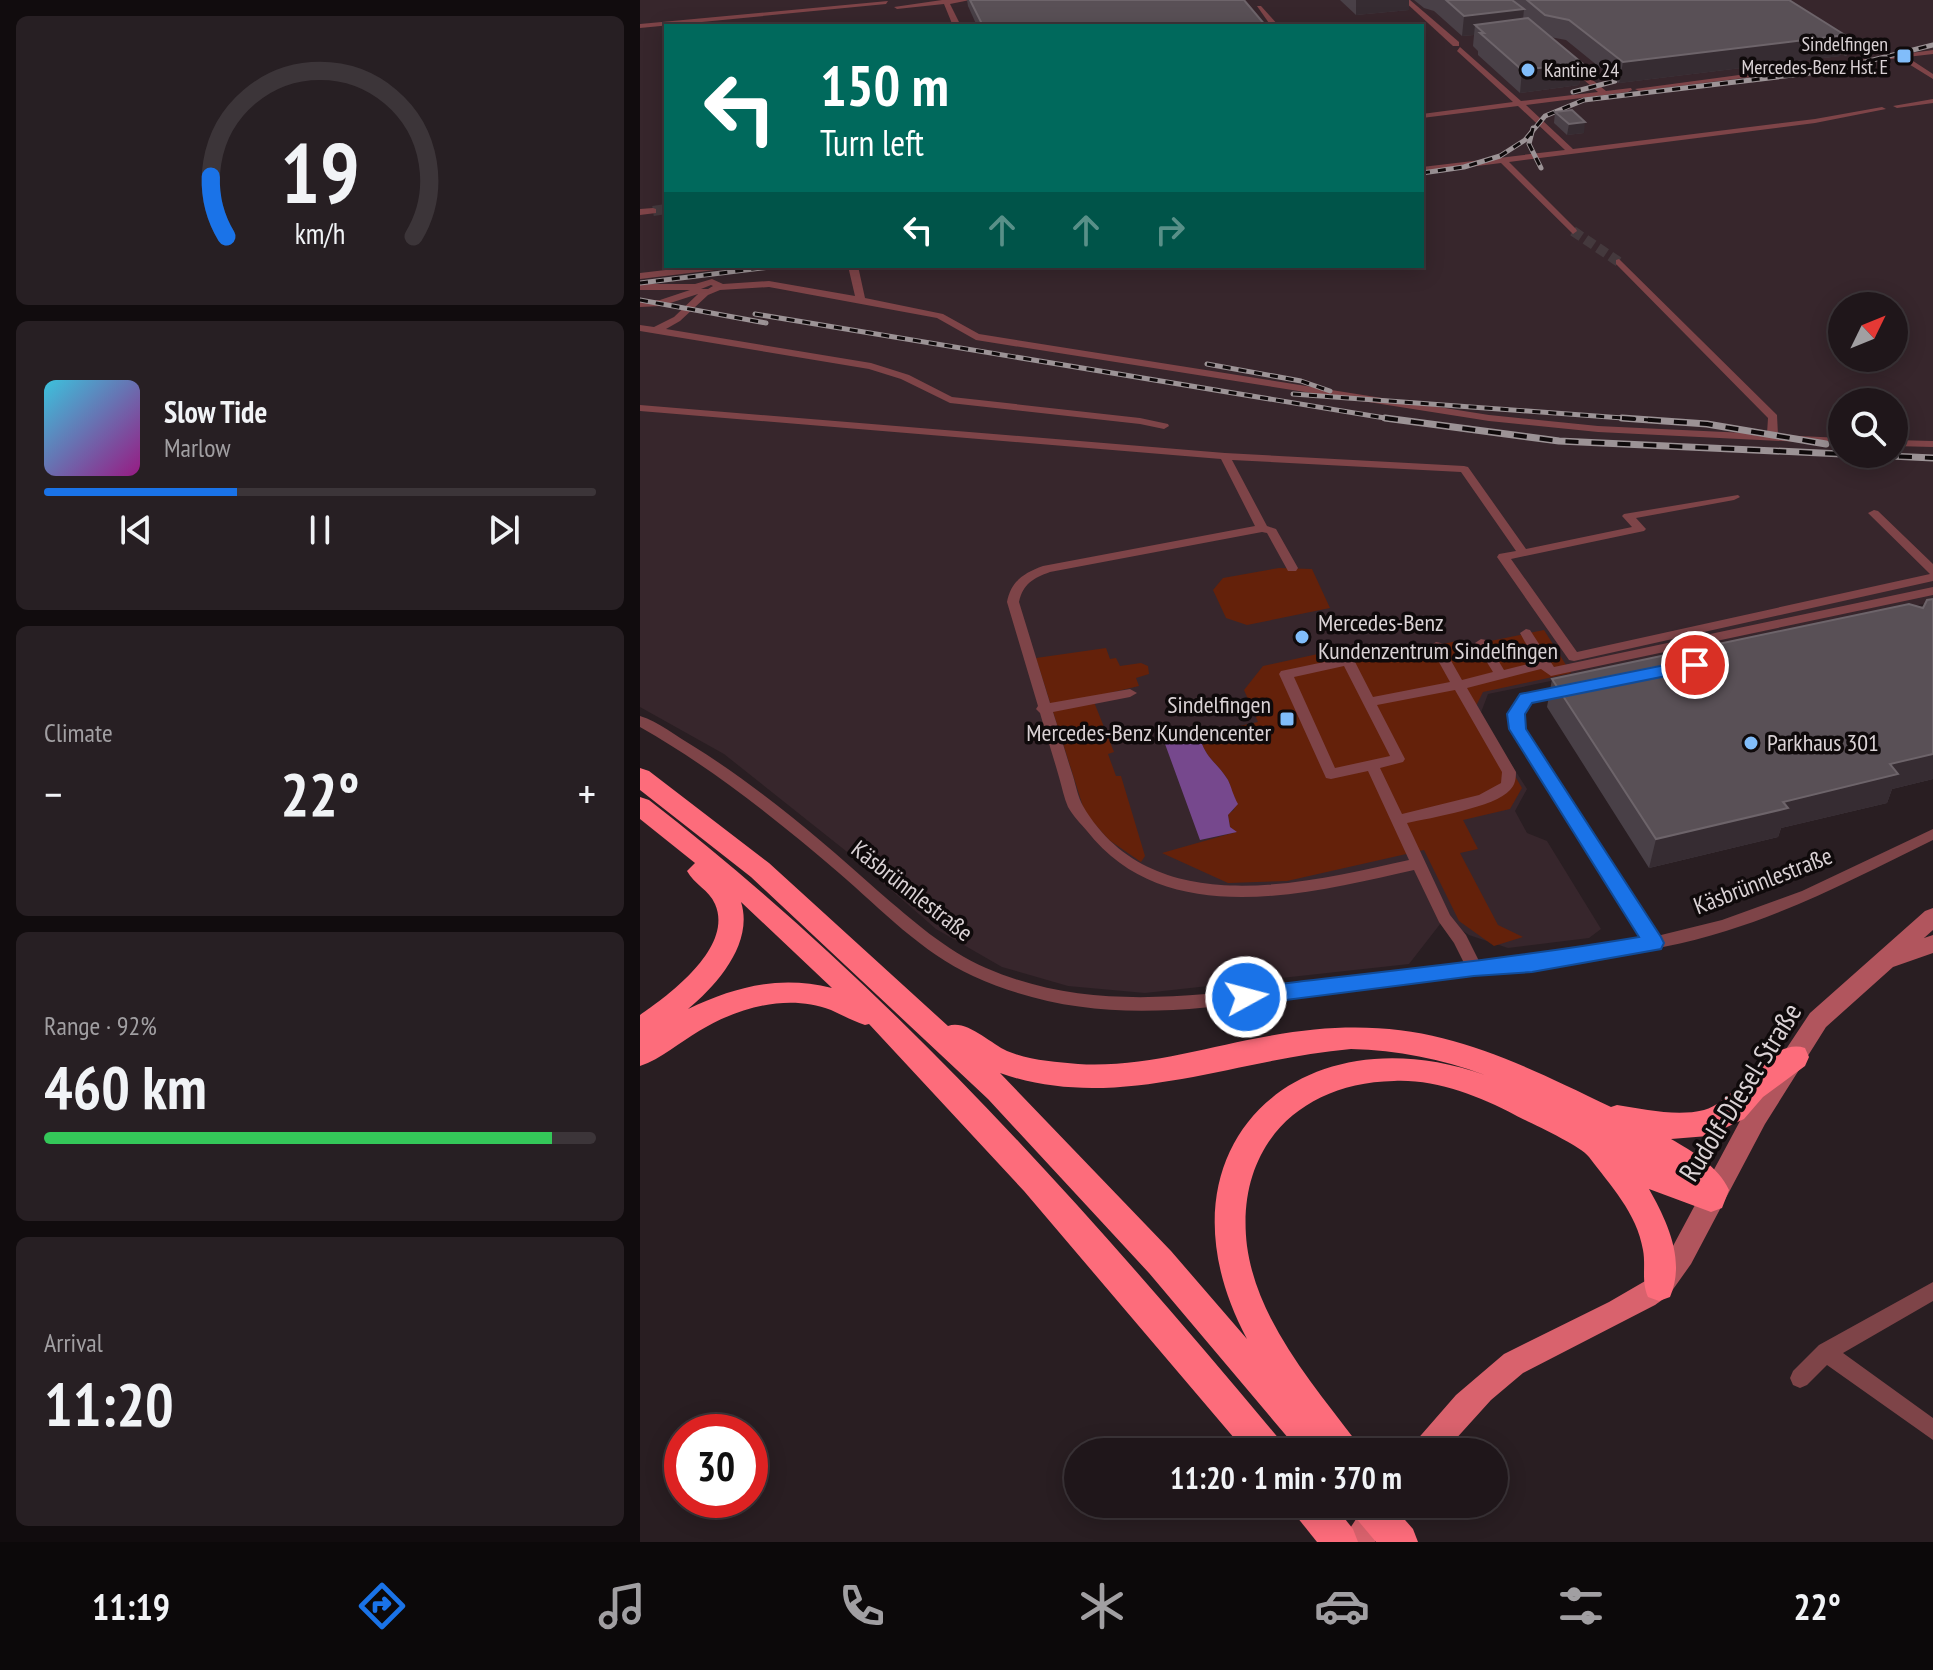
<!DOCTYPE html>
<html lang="en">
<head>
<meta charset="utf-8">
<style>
	body { margin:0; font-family:"PT Sans Narrow",sans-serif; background:#271f23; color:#f1f3f6; height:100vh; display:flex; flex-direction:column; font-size:30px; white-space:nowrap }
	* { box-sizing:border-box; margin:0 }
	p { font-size:26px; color:#a19fa2 }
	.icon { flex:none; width:44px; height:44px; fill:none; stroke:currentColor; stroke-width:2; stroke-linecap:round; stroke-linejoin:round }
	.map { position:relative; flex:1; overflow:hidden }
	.drawer { display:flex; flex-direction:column; gap:16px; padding:16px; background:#110c0e; width:640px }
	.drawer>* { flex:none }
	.banner { position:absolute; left:24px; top:24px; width:760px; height:244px; border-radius:0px; box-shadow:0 4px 20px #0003,0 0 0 2px #3c3539; background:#00695c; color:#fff; overflow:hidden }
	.needle { width:52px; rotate:47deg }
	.tools { position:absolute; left:1188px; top:292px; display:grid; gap:16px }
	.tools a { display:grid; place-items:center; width:80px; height:80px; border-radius:50%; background:#1f161a; box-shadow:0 4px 20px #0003,0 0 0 2px #3c3539; font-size:40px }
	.speed { position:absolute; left:24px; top:1414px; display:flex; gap:16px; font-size:40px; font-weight:700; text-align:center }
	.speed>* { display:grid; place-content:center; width:104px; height:104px; border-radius:50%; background:#1f161a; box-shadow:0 4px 20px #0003,0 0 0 2px #3c3539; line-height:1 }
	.speed .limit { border:12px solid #d22; background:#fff; color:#111 }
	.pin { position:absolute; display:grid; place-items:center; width:68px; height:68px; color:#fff; margin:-34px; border:4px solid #fff; border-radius:50%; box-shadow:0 2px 8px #0007 }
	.me { position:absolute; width:88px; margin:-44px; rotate:83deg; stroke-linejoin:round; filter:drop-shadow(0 0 6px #0008) }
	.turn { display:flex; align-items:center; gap:28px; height:168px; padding:0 24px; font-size:36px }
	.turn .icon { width:104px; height:104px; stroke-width:2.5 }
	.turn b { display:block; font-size:56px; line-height:68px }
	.lanes { display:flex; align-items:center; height:76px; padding:0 24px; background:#0003; justify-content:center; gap:40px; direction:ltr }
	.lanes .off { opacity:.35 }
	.big { font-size:60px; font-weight:600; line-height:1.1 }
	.drawer .tile { flex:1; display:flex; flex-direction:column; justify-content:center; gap:12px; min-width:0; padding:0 28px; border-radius:12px; background:#271f23 }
	.drawer .dial { align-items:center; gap:0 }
	.dial svg { height:208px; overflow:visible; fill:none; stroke:#3c3539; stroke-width:7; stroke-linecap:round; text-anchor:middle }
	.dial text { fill:#f1f3f6; stroke:none }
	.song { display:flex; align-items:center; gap:24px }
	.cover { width:96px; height:96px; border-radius:12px; background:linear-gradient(135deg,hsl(190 70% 55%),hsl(310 70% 35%)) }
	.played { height:8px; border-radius:4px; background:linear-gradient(90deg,#1a73e8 35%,#3c3539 35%) }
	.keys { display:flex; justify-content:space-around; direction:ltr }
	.heat { display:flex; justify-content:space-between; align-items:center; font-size:44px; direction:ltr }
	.charge { height:12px; border-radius:6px; background:linear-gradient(90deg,#34c759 92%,#3c3539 0) }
	.trip { position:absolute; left:424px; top:1438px; width:444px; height:80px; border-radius:40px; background:#1f161a; box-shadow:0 4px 20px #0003,0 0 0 2px #3c3539; font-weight:600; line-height:80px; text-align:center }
	.tabs { display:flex; height:128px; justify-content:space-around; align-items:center; background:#0c090a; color:#a19fa2 }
	.tabs .icon { width:56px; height:56px }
	.tabs .current { color:#1a73e8 }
	.tabs b { font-size:36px; color:#f1f3f6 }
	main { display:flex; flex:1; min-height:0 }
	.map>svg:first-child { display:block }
</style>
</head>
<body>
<main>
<section class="drawer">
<div class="tile dial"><svg viewBox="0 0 100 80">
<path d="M14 69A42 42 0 1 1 86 69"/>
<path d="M14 69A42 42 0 0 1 8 46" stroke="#1a73e8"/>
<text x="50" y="56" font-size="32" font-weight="700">19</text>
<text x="50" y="72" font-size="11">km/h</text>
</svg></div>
<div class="tile">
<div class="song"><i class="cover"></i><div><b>Slow Tide</b><p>Marlow</p></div></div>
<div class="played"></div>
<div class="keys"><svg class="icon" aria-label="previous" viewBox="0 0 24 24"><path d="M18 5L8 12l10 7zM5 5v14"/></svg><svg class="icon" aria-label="pause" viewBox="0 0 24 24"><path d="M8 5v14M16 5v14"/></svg><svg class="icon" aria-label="next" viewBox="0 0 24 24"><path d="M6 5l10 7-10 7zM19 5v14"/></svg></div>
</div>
<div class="tile"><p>Climate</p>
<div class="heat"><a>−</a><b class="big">22°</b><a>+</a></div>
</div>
<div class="tile"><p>Range · 92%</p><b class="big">460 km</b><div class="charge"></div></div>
<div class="tile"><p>Arrival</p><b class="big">11:20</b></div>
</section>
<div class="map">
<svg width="1293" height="1542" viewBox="0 0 1293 1542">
	<rect width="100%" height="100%" fill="#291e22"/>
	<path fill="#37262c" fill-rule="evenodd" d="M 0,0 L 1293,0 L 1293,602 L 848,694 L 840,715 L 887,789 L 875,811 L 887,833 L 907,841 L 961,929 L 949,938 L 868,948 L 829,935 L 804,919 L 769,964 L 505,993 L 428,986 L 362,967 L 296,929 L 211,855 L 84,754 L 0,707 ZM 26,26 L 782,26 L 782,266 L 26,266 ZM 1202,306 L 1254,306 L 1254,358 L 1202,358 ZM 1202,402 L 1254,402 L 1254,454 L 1202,454 Z"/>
	<g fill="#64210a">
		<path d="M 639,568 L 672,569 L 690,608 L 607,625 L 586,618 L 573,590 L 583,578 Z"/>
		<path d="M 904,630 L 931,673 L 843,692 L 835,708 L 882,788 L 870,809 L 823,820 L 838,849 L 820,853 L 858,925 L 883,937 L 854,946 L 819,921 L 784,850 L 647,881 L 588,883 L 522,853 L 596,832 L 590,827 L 588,814 L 594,810 L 595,798 C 589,791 592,787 588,780 C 579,765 566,758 561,741 L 544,738 L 618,722 L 604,690 L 623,666 L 714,646 L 719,655 L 769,645 L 774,650 L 822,640 L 826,646 Z"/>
		<path d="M 466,648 L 470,659 L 476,658 L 480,666 L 501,663 L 508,666 L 509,674 L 496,678 L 499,686 L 452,697 L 474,752 L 468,754 L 476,776 L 481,776 L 505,856 L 501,862 L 469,840 L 445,813 L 396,658 Z"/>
	</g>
	<path fill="#76488d" d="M 540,729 L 544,738 L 561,741 C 566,758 579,765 588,780 C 591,786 593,795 598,804 L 588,815 L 590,827 L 597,832 L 560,840 L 521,733 Z"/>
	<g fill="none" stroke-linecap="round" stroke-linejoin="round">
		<path stroke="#44393d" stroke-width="8" stroke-dasharray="8 4" stroke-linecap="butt" d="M 1202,50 L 1208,53"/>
		<g stroke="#44393d" stroke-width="10" stroke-dasharray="10 5" stroke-linecap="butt">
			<path d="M 13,211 L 26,209"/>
			<path d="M 933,231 L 979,262"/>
		</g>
		<g fill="#7e4448" fill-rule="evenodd">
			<path d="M 302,0 L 330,0 L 310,4 L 321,26 L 313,26 L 304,4 L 257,9 L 254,7 Z"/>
			<path d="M 763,0 L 770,0 L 819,42 L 819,46 L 813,46 Z"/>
			<path d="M 248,1 L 246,4 L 0,28 L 0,24 Z"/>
			<path d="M 617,6 L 621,6 L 639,26 L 631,26 Z"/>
			<path d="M 820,47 L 881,101 L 958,92 L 923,62 L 923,58 L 926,58 L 966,91 L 991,88 L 992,90 L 988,92 L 886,105 L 933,149 L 1175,119 L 1242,107 L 1246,109 L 1175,123 L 869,162 L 936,229 L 937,231 L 933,234 L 861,163 L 782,173 L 782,167 L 925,150 L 878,106 L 782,118 L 782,114 L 873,102 L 817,51 Z"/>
			<path d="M 1293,50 L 1293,54 L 1267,57 L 1293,74 L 1293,79 L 1259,58 L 1195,66 L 1191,64 Z"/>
			<path d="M 1180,64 L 1184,66 L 1183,68 L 999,91 L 995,89 Z"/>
			<path d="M 1293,99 L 1293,103 L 1257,108 L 1253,106 Z"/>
			<path d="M 13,208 L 16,209 L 16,213 L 0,215 L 0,209 Z"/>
			<path d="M 979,259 L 1137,415 L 1138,435 L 1202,438 L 1202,444 L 958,432 L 849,421 L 336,340 L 297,318 L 129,287 L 80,290 L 68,295 L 40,321 L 26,329 L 231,363 L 269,375 L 312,397 L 500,418 L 528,424 L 529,426 L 524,429 L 500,424 L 310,403 L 261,379 L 229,369 L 0,331 L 0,325 L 14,327 L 34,317 L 58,294 L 21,306 L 0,307 L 0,301 L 20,300 L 50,290 L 0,290 L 0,284 L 55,284 L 72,279 L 83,284 L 129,281 L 215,296 L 208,266 L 218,266 L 225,298 L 303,314 L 339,334 L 849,415 L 958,426 L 1127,434 L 1128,418 L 976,264 L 976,260 ZM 71,285 L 73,286 L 68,289 L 61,289 Z"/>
			<path d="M 60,266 L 88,266 L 83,269 L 0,279 L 0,273 Z"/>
			<path d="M 0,405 L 585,453 L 824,466 L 828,467 L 886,549 L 992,527 L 982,516 L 984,514 L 1098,495 L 1100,497 L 1094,500 L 996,518 L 1006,529 L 1004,531 L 871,559 L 937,652 L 1290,574 L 1228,513 L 1234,510 L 1238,511 L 1293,564 L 1293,581 L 934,661 L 929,660 L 857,557 L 859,554 L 876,551 L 821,472 L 592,460 L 627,526 L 636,529 L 658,568 L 656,571 L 648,571 L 627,533 L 622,532 L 410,572 C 393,578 383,584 379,602 L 410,703 L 490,689 L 497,693 L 490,697 L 413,712 C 420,733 426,755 433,776 C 436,786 438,797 443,806 C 511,922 662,884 769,860 L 728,771 L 691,779 L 686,778 L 639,674 L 641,671 L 708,657 L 713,658 L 733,697 L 810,682 L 790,646 L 796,642 L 801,643 L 822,680 L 853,672 L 835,643 L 841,639 L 846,640 L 864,670 L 896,662 L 880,633 L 886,629 L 890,630 L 914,667 L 1293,587 L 1293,595 L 911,676 L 901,669 L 827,688 L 876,772 C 876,779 875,785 870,790 C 856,807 790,818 767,823 L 810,915 L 826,935 L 839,961 L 892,958 L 1002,939 L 870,729 L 869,714 L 881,695 L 925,686 L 932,690 L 930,693 L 890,702 L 883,714 L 884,729 L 1017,936 L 1082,920 L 1162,891 L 1293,829 L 1293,840 C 1225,873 1158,909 1086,931 C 1046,944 1003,951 962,958 C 938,962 915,967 892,970 C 862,974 831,975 800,979 C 747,985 693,992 639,999 C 531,1013 437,1023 333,976 C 281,952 242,910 199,873 C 136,819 72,768 0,727 L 0,716 C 19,722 36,736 53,746 C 119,787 180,839 238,891 C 272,920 305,950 346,968 C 445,1011 546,997 650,985 C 708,977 766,970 824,963 L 814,943 L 799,922 L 774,870 C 668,894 525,931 447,831 C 441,824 433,816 428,807 C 424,798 422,787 419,777 C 413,756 406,734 400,713 L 396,709 L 398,706 L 367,602 C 371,581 384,573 403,566 L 615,526 L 581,459 L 0,411 ZM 704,666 L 750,756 L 695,768 L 654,677 ZM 815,690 L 862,772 L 861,783 L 839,795 L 762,814 L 740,768 L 763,762 L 765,759 L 737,705 Z"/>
			<path d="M 1254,440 L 1293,441 L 1293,447 L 1254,446 Z"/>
			<path d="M 1293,1282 L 1293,1301 L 1203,1353 L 1293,1418 L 1293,1440 L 1187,1365 L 1167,1385 L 1160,1388 L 1153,1385 L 1150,1378 L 1153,1371 L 1179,1345 Z"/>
		</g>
		<path fill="#b1555d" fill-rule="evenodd" d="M 1293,908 L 1293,930 L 1284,938 L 1293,935 L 1293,953 L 1253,967 L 1186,1027 L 1125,1124 L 1051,1264 L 1029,1295 L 1019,1299 L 1009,1295 L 1006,1286 L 1033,1246 L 1107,1108 L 1170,1013 L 1285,911 Z"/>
		<g fill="#d9626d" fill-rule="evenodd">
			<path d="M 1019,1273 L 1029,1277 L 1032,1286 L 1029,1295 L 1015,1305 L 883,1373 L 851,1400 L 804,1452 L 770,1452 L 775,1442 L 816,1395 L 864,1354 L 969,1302 Z"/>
			<path d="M 726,1504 L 759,1504 L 735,1542 L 701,1542 Z"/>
		</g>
		<g fill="#fd6c7b" fill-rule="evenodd">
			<path d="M 0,768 L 9,771 L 129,863 L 308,1026 C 326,1019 350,1043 367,1051 C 389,1060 414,1062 438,1064 C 503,1068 566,1047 629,1036 C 771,1010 847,1047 971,1107 L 977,1105 C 1005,1109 1036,1117 1064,1110 C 1096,1103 1129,1036 1165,1048 L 1169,1057 L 1165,1066 L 1123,1097 L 1104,1119 L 1068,1136 L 1031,1139 C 1052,1151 1079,1167 1089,1190 L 1082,1208 L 1071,1212 L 1009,1189 C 1027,1221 1046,1260 1030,1297 L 1019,1301 L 1008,1297 C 1001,1281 1006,1266 1003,1250 C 997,1213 970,1185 949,1157 C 940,1145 890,1123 875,1115 C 839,1096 795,1079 754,1081 C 658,1083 595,1148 607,1246 C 617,1320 672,1383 715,1440 L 720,1452 L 660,1452 L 509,1273 L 348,1099 L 111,877 L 0,790 ZM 711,1049 C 758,1050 801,1059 845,1075 C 654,1008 507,1152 607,1339 L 531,1251 L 360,1073 C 475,1114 594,1059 711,1049 Z"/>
			<path d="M 0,797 L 9,800 C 247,984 448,1210 640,1440 L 645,1452 L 606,1452 L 384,1191 L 229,1024 L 225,1025 C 213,1021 202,1015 191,1010 C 147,993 97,1008 59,1031 C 40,1042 21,1059 0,1066 L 0,1015 C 29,995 94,947 75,904 C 69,890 54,884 47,871 L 55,863 L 0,819 ZM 101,902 L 192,988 C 140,975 96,986 48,1009 C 77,985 114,943 101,902 Z"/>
			<path d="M 652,1504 L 693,1504 L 713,1529 L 718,1542 L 677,1542 L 657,1517 Z"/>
			<path d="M 710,1504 L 751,1504 L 773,1529 L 778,1542 L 736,1542 L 715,1517 Z"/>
		</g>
		<g stroke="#9c9396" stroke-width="5">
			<g id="rail-far1">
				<path d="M 1201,68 L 1293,45"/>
				<path d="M 933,92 L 975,81"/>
				<path d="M 893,128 L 889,144 L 901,168"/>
				<path d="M 782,173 L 824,167 L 860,156 L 885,140 L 905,116 L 944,100 L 1187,71"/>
				<path d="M 0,283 L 138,266"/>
				<path d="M 0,300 L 126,323"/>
				<path d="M 115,314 L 757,420"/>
				<path d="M 567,364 L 661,381 L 690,391"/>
				<path d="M 653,394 L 1010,420"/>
			</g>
		</g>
		<g stroke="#9c9396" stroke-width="7">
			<g id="rail">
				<path d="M 745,418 L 919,441 L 1202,454"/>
				<path d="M 982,418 L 1067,424 L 1186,444"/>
				<path d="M 1207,454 L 1293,458"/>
			</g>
		</g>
		<use href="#rail-far1" stroke="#0f0a0b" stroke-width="3" stroke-dasharray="8" stroke-linecap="butt"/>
		<use href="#rail" stroke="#0f0a0b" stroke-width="4" stroke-dasharray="13" stroke-linecap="butt"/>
	</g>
	<g fill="#494047">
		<path d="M 327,0 L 604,0 L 626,26 L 337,26 L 328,6 Z"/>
		<path d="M 700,0 L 769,0 L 769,10 L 716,15 Z"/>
		<path d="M 774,0 L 1149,0 L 1205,35 L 1200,56 L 979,83 L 926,40 L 910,37 L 942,63 L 939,85 L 880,93 L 838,55 L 838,51 L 833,46 L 834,35 L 822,36 L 794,11 L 784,8 Z"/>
		<path d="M 915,112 L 944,133 L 927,135 L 914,123 Z"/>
		<path d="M 1293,599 L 1293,779 L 1252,789 L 1247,803 L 1141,828 L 1138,837 L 1009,868 L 907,707 L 912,679 L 1283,608 Z"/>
	</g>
	<g fill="#362c32">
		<path d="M 716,0 L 769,0 L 769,10 L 716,15 Z"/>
		<path d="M 884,9 L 882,30 L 844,33 L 835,25 L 834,35 L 822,36 L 824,16 Z"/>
		<path d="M 1205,35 L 1200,56 L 979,83 L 983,62 Z"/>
		<path d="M 942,63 L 939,85 L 880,93 L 882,70 Z"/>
		<path d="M 945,122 L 944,133 L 927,135 L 929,124 Z"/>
		<path d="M 1293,754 L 1293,779 L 1252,789 L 1247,803 L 1141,828 L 1138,837 L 1009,868 L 1016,839 L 1143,802 L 1250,764 Z"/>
	</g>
	<g fill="#595056" stroke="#6d646a" stroke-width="2">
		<path d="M 330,0 L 604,0 L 626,26 L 343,26 Z"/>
		<path d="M 806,0 L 872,0 L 884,9 L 824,16 Z"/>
		<path d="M 887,0 L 1149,0 L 1205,35 L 983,62 L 929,20 L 905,15 Z"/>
		<path d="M 888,18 L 942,63 L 882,70 L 840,33 L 844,33 L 835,25 Z"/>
		<path d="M 932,110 L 945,122 L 929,124 L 915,112 Z"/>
		<path d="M 1293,599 L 1293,754 L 1250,764 L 1258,774 L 1143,802 L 1148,808 L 1016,839 L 912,679 L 1269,604 L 1283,608 L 1287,600 Z"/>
	</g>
	<path fill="#1a73e8" stroke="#114b97" stroke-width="2" d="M 1055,659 L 1063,665 L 1061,669 L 892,703 L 885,714 L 886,729 L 1021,937 L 1024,943 L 1021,949 L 892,972 L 834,976 L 606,1005 L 598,1003 L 595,997 L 598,991 L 606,988 C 737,972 869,959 999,937 L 869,729 L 867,714 L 880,694 Z"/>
	<g fill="#81bdfa" stroke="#0f0a0b" stroke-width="3">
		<rect x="1256" y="48" width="16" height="16" rx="4"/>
		<circle cx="888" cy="70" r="8"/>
		<circle cx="662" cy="637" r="8"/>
		<rect x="639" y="711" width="16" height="16" rx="4"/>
		<circle cx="1111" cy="743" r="8"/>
	</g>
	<g text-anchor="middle" stroke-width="7" stroke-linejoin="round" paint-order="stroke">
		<g font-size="20" fill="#dad2d5" stroke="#0f0a0b" text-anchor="end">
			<text x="1248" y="51">Sindelfingen<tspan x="1248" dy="23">Mercedes-Benz Hst. E</tspan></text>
			<text x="904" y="77" text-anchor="start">Kantine 24</text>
		</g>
		<g font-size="24" fill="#dad2d5" stroke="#0f0a0b" text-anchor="start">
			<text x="678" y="631">Mercedes-Benz<tspan x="678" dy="28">Kundenzentrum Sindelfingen</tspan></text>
			<text x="631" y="713" text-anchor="end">Sindelfingen<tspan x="631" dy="28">Mercedes-Benz Kundencenter</tspan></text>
			<text x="1127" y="751">Parkhaus 301</text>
		</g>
		<g font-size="24" fill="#dad2d5" stroke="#0f0a0b">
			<text transform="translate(1123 881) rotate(-21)" y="8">Käsbrünnlestraße</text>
			<text transform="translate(272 891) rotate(38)" y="8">Käsbrünnlestraße</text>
		</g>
		<g font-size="28" fill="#dad2d5" stroke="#0f0a0b">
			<text transform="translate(1100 1092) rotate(-58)" y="10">Rudolf-Diesel-Straße</text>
		</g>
	</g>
</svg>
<div class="tools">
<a><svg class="needle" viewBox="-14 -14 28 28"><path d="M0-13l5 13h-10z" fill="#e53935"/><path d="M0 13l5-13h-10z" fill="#a19fa2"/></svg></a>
<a><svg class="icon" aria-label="search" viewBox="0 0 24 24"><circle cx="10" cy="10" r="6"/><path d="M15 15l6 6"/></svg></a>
</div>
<div class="speed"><div class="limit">30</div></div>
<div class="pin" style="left:1055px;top:665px;background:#d93025"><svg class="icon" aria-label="arrive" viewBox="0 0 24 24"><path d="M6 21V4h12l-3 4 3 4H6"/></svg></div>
<svg class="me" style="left:606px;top:997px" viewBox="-20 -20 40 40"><circle r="17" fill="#1a73e8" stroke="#fff" stroke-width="3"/><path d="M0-11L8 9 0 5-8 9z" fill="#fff"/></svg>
<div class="trip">11:20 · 1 min · 370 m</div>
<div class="banner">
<div class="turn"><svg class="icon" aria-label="left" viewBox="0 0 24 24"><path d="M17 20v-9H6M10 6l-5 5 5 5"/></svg><div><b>150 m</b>Turn left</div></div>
<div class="lanes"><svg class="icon" aria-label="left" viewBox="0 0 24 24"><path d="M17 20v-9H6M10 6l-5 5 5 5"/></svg><svg class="icon off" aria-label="ahead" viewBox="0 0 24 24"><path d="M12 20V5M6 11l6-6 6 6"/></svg><svg class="icon off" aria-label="ahead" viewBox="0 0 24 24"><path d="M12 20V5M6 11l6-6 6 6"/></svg><svg class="icon off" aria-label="right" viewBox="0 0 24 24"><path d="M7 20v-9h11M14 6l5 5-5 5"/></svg></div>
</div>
</div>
</main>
<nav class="tabs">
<b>11:19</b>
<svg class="icon current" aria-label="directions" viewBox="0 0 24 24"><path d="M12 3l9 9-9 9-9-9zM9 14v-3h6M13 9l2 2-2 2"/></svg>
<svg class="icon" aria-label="music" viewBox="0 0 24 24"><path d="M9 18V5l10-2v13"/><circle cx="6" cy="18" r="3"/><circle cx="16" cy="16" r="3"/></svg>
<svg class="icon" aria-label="phone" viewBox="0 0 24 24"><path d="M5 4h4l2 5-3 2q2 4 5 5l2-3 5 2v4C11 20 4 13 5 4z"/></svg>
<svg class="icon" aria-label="climate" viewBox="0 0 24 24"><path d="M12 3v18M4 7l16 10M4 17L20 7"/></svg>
<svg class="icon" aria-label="car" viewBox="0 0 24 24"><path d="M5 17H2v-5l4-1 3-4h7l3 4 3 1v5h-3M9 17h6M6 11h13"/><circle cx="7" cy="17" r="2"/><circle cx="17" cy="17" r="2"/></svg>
<svg class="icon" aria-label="filters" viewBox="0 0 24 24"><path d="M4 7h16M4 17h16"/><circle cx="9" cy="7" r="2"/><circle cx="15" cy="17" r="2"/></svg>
<b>22°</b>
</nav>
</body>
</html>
